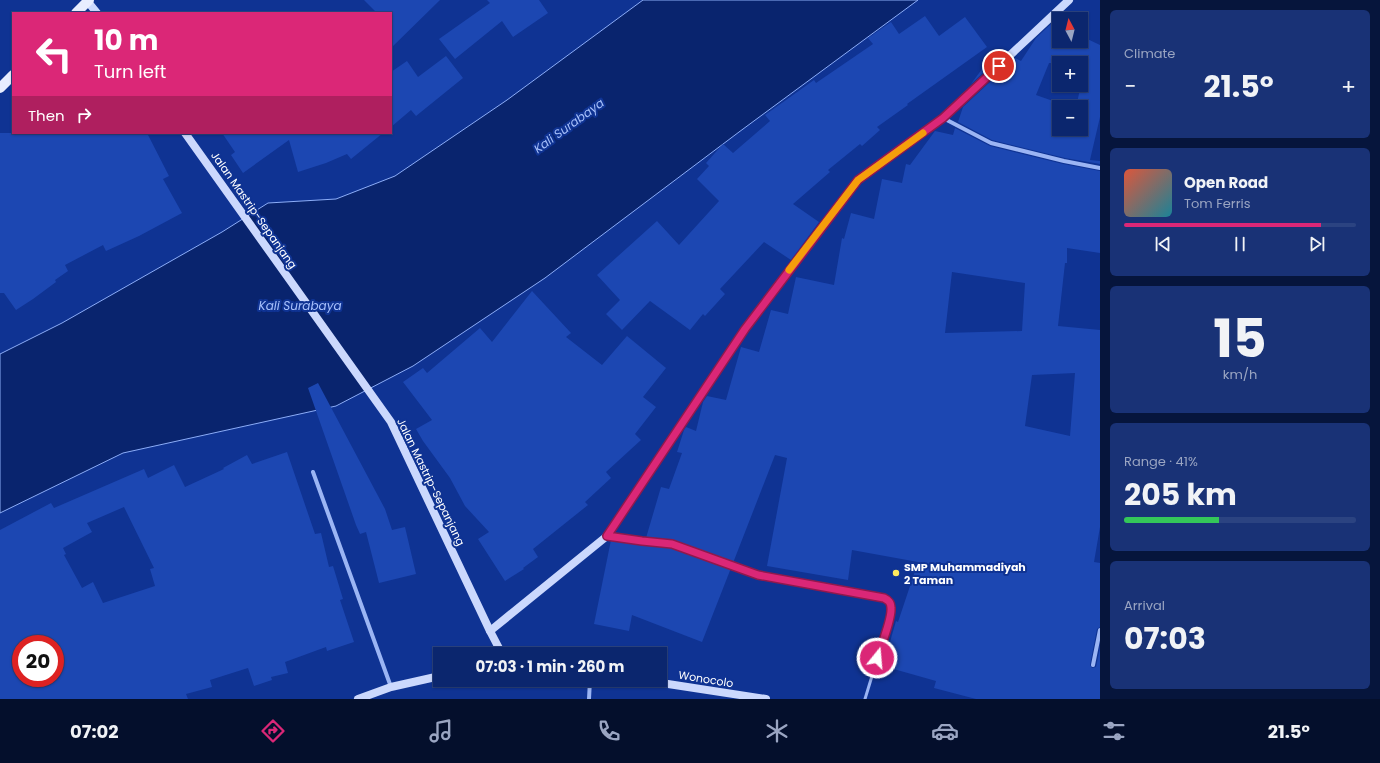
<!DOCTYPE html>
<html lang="en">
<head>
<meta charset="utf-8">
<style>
	body { margin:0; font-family:Poppins,sans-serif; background:#193276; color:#f1f3f6; height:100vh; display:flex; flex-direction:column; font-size:15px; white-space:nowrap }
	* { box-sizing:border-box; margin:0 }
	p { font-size:13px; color:#9aa5c2 }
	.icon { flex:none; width:22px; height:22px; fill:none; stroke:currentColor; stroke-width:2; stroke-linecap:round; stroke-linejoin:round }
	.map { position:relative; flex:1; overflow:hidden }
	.drawer { display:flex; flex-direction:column; gap:10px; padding:10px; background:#06153c; width:280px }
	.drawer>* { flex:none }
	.banner { position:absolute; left:12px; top:12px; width:380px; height:122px; border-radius:0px; box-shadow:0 1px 3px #0004,0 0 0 1px #2b4381; background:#db2777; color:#fff; overflow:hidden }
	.needle { width:26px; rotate:353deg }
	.controls { position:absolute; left:1052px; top:12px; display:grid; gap:8px }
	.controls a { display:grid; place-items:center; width:36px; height:36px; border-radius:0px; background:#0b266e; box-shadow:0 1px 3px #0004,0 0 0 1px #2b4381; font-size:20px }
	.speed { position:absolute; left:12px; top:635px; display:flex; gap:8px; font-size:20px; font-weight:700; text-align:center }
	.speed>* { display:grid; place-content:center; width:52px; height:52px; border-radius:50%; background:#0b266e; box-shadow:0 1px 3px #0004,0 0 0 1px #2b4381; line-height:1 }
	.speed .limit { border:6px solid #d22; background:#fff; color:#111 }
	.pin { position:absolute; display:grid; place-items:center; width:34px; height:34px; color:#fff; margin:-17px; border:2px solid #fff; border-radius:50%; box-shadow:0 1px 4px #0007 }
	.me { position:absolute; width:44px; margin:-22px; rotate:17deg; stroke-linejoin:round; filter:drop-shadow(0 0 3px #0008) }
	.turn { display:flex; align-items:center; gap:14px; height:84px; padding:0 16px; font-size:18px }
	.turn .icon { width:52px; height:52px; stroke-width:2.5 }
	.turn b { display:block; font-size:28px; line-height:34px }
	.then { display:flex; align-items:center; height:38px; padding:0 16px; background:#0003; gap:8px; font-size:15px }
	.big { font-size:30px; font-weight:700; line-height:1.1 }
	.drawer .tile { flex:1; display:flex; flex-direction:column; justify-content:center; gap:6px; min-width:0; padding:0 14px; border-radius:6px; background:#193276 }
	.drawer .dial { align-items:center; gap:0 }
	.dial b { font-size:52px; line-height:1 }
	.song { display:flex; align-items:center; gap:12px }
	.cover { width:48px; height:48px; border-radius:6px; background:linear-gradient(135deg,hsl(10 70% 55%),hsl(190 70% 35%)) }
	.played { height:4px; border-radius:2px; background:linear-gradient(90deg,#db2777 85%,#2b4381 85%) }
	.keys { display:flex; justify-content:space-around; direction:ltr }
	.heat { display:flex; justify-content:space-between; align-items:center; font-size:22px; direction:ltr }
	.charge { height:6px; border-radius:3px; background:linear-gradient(90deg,#34c759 41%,#2b4381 0) }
	.trip { position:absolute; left:433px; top:647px; width:234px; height:40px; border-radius:0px; background:#0b266e; box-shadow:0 1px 3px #0004,0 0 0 1px #2b4381; font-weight:700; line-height:40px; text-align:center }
	.tab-bar { display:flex; height:64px; justify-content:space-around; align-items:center; background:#040f2c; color:#9aa5c2 }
	.tab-bar .icon { width:28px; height:28px }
	.tab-bar .current { color:#db2777 }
	.tab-bar b { font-size:18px; color:#f1f3f6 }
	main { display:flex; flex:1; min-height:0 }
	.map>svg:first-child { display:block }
</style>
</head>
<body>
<main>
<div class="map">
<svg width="1100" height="699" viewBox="0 0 1100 699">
	<rect width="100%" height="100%" fill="#0f3393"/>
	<path fill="#09246e" stroke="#8cadf8" d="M 643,0 L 918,0 L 739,132 L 545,278 L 413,366 L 336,406 L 123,453 L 0,513 L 0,354 L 62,323 L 222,232 L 268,203 L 336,199 L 395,176 L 507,100 Z"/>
	<g fill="#1c47b2" fill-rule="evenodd">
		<path d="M 364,0 L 440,0 L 391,48 L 391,13 L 377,13 Z"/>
		<path d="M 487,0 L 539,0 L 548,13 L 513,37 L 502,21 L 455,59 L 439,39 L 490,3 Z"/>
		<path d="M 925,16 L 939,36 L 965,17 L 987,47 L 907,104 L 908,105 L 877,127 L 880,130 L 862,146 L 860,144 L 828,170 L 830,172 L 793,204 L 819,222 L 791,260 L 764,242 L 720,289 L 725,294 L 705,316 L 703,314 L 690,330 L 650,301 L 622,330 L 606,314 L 620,300 L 597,275 L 657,221 L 679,245 L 719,201 L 697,179 L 709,166 L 706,163 L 723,144 L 733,153 L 770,121 L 765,115 L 814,80 L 816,83 L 873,44 L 868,38 L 891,22 L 899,34 Z"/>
		<path d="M 1052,23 L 1059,26 L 1059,41 L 1081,41 L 1081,36 L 1100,45 L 1100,117 L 1090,160 L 1100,161 L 1100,164 L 1065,158 L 992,140 L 958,122 L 963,107 L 1004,69 L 1006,72 L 1010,63 L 1015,58 L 1021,61 L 1036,38 ZM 1049,63 L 1081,63 L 1081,85 L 1076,107 L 1081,107 L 1081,129 L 1059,129 L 1059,107 L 1070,107 L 1036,95 Z"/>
		<path d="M 993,54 L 997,60 L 970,85 L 971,84 Z"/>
		<path d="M 446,56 L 463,78 L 416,116 L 411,110 L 391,127 L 391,72 L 407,61 L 418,77 Z"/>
		<path d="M 955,128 L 990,146 L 1063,164 L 1100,171 L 1100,253 L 1067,248 L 1067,263 L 1065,263 L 1058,326 L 1100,330 L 1100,527 L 1094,562 L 1100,563 L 1100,627 L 1097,629 L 1090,665 L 1092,668 L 1096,667 L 1100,648 L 1100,699 L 976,699 L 934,688 L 936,681 L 883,666 L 896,621 L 898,622 L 918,562 L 852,550 L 848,580 L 767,566 L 787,458 L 775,455 L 733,563 L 673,541 L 646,538 L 661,487 L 669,489 L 682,453 L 677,452 L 684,430 L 686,427 L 696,431 L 703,402 L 707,396 L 726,400 L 741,347 L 759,352 L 771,310 L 788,314 L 796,277 L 834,285 L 842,238 L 844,239 L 851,213 L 874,219 L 882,179 L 902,183 L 906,164 L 910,165 L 935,131 L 953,135 ZM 952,272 L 1025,283 L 1022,331 L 945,333 ZM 1075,373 L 1070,436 L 1025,426 L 1032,375 Z"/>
		<path d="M 0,133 L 147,133 L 169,176 L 163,179 L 182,213 L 139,236 L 106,251 L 103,245 L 65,265 L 68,271 L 55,280 L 56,282 L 33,299 L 16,310 L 4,293 L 0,293 Z"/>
		<path d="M 222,133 L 383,133 L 351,159 L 347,154 L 326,163 L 298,172 L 289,140 L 243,173 L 231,155 L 235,152 Z"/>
		<path d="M 532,291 L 571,333 L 566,337 L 602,365 L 627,336 L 666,368 L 643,397 L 656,407 L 635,434 L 641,440 L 606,472 L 611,478 L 585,502 L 588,505 L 533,549 L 538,557 L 523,568 L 524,569 L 505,581 L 478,539 L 489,532 L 465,506 L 450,478 L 423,441 L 416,429 L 432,420 L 403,382 L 423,368 L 427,373 L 480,328 L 492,342 Z"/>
		<path d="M 318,383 L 385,509 L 392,530 L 405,527 L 416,574 L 379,583 L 366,532 L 360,534 L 356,525 L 308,388 Z"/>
		<path d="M 287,452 L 315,534 L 321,533 L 329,567 L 333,566 L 343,599 L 340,600 L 354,642 L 327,651 L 326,647 L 285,662 L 288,673 L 271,677 L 272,680 L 254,686 L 248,668 L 210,680 L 212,687 L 186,694 L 188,699 L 0,699 L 0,530 L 51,503 L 54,508 L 144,469 L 148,478 L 174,465 L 185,487 L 224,469 L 223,468 L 247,455 L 252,464 ZM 124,507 L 154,568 L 150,569 L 155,586 L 103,603 L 93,582 L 82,588 L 64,555 L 66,554 L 63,548 L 92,532 L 87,523 ZM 21,644 L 55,644 L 55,678 L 21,678 Z"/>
		<path d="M 611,540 L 644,546 L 644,544 L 671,547 L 731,568 L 702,642 L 632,615 L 629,631 L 594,624 Z"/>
	</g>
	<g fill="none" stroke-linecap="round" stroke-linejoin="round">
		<path stroke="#9bb5f4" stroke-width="3" d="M 608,536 L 641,541 L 672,544 L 758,575 L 884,598 C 893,604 892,607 890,617 L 865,699"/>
		<g stroke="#9bb5f4" stroke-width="4">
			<path d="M 943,118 L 991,143 L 1064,161 L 1100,168"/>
			<path d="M 313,472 L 391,687"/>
			<path d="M 1093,665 L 1100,630"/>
			<path d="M 589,699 L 590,680"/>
		</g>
		<g stroke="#cbd8fd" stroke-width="8">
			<path d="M 88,2 L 97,13"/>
			<path d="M 185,133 L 391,422 L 490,631 L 502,654"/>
			<path d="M 490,631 L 607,536 L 745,329 L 858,180 L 943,118 L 1069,0"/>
			<path d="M 642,680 L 766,699"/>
			<path d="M 358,699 L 391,687 L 440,676"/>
		</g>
		<g stroke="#e8edff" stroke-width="10">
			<path d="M 76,13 L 89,0"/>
			<path d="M 0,88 L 13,75"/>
		</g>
	</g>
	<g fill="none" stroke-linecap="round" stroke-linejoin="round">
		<g stroke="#8e194d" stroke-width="10">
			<path id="route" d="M 877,658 C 881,645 892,620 891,608 C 891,602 888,600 884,598 L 758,575 L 672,544 L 642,541 L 607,536 L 745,329 L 858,180 L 943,118 L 999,66"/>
		</g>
		<use href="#route" stroke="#db2777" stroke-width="7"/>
		<path stroke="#f59e0b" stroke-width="7" d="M 789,270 L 858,180 L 923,133"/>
	</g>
	<circle fill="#ffea5e" stroke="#0f3393" stroke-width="1.5" cx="896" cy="573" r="4"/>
	<g text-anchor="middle" stroke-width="4" stroke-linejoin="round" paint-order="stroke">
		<g font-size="11" fill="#fff" stroke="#0f3393">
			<text transform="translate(254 210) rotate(55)" y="4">Jalan Mastrip-Sepanjang</text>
			<text transform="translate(431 482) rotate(64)" y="4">Jalan Mastrip-Sepanjang</text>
			<text transform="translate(706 679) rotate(9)" y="4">Wonocolo</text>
		</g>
		<g font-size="11" font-weight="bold" fill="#fff" stroke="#0f3393" text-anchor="start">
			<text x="904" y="571">SMP Muhammadiyah<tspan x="904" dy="13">2 Taman</tspan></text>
		</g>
		<g font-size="12" font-style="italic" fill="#a7c0fb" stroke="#0f3393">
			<text transform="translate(569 126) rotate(-36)" y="4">Kali Surabaya</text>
			<text x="300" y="310">Kali Surabaya</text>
		</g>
	</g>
</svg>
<div class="controls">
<a><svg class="needle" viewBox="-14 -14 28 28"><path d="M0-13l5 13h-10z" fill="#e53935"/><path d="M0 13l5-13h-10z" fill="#9aa5c2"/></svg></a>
<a>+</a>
<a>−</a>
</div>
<div class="speed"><div class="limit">20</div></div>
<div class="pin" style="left:999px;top:66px;background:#d93025"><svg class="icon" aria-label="arrive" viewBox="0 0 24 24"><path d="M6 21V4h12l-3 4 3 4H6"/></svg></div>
<svg class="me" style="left:877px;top:658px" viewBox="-20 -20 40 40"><circle r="17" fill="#db2777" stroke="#fff" stroke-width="3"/><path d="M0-11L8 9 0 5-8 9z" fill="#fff"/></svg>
<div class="trip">07:03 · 1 min · 260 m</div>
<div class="banner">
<div class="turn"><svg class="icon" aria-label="left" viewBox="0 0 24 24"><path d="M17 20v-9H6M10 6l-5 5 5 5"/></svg><div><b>10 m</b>Turn left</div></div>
<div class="then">Then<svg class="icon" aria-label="right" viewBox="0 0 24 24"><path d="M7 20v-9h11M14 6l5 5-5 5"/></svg></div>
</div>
</div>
<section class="drawer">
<div class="tile"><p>Climate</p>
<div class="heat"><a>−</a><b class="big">21.5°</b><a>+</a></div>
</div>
<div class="tile">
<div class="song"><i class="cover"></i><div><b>Open Road</b><p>Tom Ferris</p></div></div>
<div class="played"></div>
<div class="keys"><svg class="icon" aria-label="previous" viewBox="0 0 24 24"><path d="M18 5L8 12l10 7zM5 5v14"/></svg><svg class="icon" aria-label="pause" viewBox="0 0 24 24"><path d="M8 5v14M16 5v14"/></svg><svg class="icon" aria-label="next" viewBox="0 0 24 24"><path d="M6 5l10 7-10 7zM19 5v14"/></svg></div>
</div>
<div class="tile dial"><b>15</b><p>km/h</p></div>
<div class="tile"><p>Range · 41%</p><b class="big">205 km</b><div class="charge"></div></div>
<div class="tile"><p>Arrival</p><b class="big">07:03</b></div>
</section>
</main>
<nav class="tab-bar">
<b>07:02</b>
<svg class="icon current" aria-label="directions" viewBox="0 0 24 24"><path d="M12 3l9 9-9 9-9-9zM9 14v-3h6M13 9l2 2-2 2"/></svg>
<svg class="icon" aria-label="music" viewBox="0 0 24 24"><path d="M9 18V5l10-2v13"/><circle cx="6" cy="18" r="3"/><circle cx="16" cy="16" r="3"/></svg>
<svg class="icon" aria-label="phone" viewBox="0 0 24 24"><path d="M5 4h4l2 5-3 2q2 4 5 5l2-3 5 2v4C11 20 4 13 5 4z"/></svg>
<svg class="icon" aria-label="climate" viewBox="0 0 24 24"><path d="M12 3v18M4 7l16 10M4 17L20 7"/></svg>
<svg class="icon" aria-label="car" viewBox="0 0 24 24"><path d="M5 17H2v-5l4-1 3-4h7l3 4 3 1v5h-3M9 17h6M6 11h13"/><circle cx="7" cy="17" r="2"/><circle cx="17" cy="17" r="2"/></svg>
<svg class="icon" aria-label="filters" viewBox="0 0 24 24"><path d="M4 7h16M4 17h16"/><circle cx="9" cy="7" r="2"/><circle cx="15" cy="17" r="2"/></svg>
<b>21.5°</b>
</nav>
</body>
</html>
